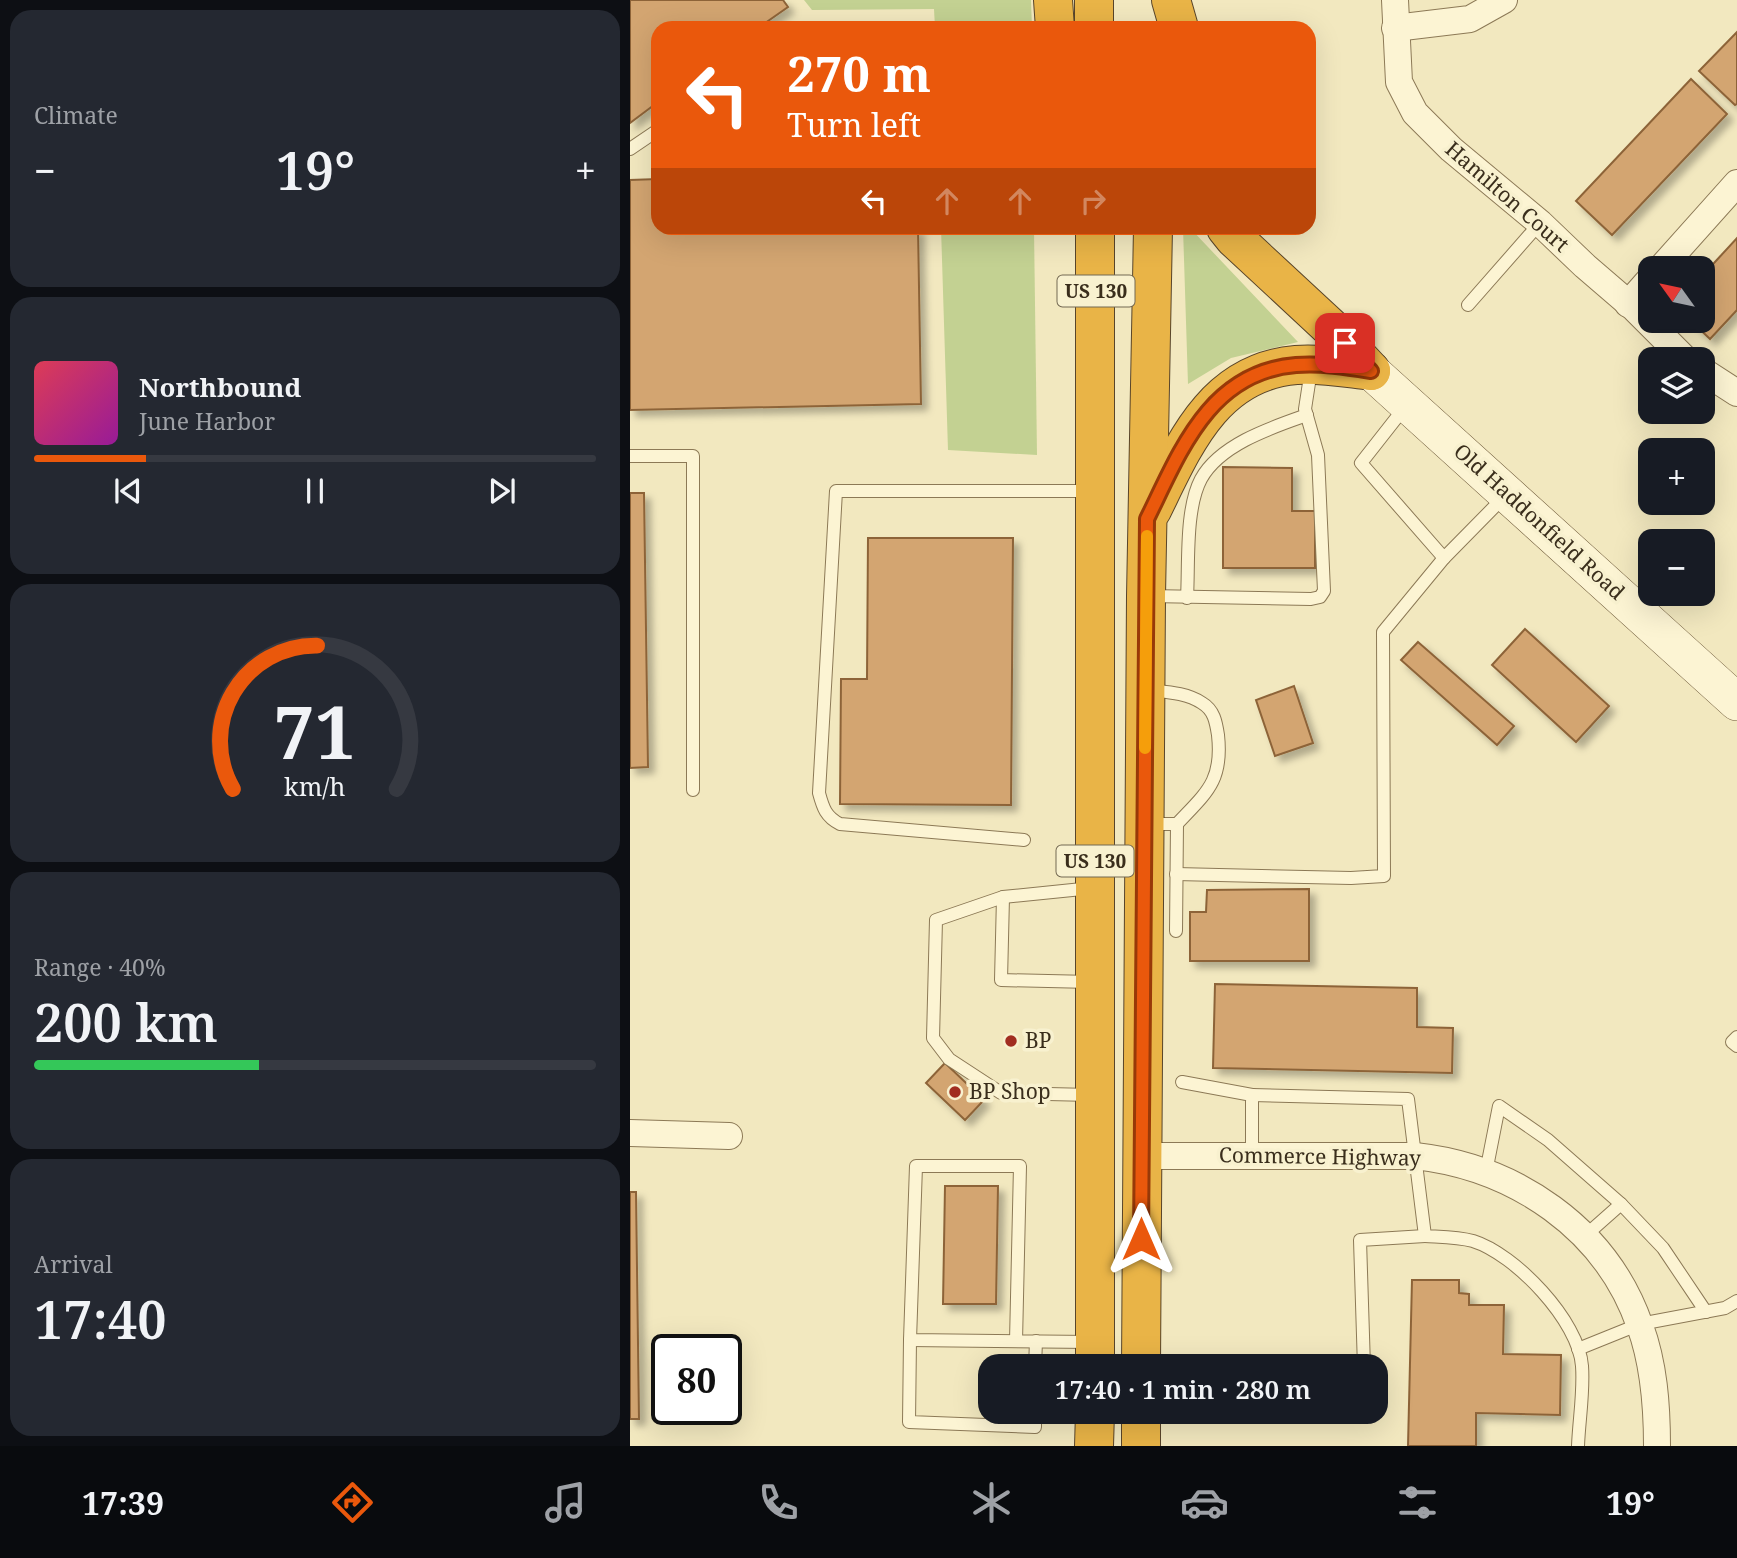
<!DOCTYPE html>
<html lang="en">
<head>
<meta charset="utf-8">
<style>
	body { margin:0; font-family:"Noto Serif",serif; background:#242831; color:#f1f3f6; height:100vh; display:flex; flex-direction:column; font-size:26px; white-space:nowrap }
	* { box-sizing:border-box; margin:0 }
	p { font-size:23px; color:#9ea1a6 }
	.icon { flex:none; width:38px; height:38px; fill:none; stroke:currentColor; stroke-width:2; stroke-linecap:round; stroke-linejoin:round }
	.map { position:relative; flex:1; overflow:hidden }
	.sheet { display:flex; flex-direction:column; gap:10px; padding:10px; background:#0d0f14; width:630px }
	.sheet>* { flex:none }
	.banner { position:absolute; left:21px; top:21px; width:665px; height:214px; border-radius:21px; box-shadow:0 7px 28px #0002; background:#ea580c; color:#fff; overflow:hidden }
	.needle { width:46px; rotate:303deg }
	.tools { position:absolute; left:1008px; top:256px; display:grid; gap:14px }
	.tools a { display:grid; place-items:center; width:77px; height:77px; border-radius:14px; background:#171b24; box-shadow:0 7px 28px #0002; font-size:35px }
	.speed { position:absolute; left:21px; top:1334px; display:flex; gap:14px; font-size:35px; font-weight:700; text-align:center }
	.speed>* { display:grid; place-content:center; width:91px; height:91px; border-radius:50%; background:#171b24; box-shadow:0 7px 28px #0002; line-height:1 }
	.speed .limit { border:4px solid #111; border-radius:10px; background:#fff; color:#111 }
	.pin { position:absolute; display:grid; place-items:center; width:60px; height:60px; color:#fff; margin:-30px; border-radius:14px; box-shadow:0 4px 10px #0006 }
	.me { position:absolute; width:77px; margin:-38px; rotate:0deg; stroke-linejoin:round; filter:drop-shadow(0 0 5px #0008) }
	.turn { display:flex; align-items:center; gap:24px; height:147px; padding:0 21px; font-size:32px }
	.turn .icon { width:91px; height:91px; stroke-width:2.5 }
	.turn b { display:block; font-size:49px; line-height:60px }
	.lanes { display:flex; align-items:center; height:66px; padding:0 21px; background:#0003; justify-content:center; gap:35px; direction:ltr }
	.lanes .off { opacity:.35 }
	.big { font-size:52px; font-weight:600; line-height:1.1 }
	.sheet .widget { flex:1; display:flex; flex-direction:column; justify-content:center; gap:10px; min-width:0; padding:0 24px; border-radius:21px; background:#242831 }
	.sheet .dial { align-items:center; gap:0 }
	.dial svg { height:182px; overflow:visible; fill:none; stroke:#363941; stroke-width:7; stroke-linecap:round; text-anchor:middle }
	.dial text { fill:#f1f3f6; stroke:none }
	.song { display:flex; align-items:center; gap:21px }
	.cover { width:84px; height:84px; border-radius:10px; background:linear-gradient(135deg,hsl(350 70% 55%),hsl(300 70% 35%)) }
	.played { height:7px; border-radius:4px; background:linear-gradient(90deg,#ea580c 20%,#363941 20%) }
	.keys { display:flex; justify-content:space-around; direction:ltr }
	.heat { display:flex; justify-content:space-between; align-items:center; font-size:38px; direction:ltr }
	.charge { height:10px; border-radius:5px; background:linear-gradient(90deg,#34c759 40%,#363941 0) }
	.trip { position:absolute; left:348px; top:1354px; width:410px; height:70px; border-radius:21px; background:#171b24; box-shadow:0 7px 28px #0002; font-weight:600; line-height:70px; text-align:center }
	.tab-bar { display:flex; height:112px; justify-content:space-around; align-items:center; background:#090b0e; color:#9ea1a6 }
	.tab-bar .icon { width:49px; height:49px }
	.tab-bar .selected { color:#ea580c }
	.tab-bar b { font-size:32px; color:#f1f3f6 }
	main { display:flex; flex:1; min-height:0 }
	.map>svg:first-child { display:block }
</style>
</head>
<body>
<main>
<section class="sheet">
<div class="widget"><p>Climate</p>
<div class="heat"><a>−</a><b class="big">19°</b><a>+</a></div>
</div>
<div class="widget">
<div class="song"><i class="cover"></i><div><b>Northbound</b><p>June Harbor</p></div></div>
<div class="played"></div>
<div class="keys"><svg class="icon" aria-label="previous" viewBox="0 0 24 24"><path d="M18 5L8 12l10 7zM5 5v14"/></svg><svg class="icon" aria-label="pause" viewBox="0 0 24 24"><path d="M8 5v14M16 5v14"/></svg><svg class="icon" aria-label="next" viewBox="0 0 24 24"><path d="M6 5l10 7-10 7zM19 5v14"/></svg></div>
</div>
<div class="widget dial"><svg viewBox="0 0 100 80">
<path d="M14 69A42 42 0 1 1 86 69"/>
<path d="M14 69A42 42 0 0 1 51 6" stroke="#ea580c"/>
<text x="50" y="56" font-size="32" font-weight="700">71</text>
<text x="50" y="72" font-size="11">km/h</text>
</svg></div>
<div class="widget"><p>Range · 40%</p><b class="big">200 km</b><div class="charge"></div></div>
<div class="widget"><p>Arrival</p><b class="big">17:40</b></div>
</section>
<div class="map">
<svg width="1107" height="1446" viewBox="0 0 1107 1446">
	<defs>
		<filter id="shadow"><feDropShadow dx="6" dy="6" stdDeviation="3.5" flood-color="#0004"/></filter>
	</defs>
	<rect width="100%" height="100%" fill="#f2e8bf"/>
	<g fill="#c3d192">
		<path d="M 174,0 L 401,0 L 402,28 L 305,28 L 304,9 L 182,10 Z"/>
		<path d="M 311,228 L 404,228 L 407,455 L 318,450 Z"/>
		<path d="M 553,228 L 560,228 L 668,342 L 601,358 L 558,384 Z"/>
	</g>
	<g fill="#d3a571" stroke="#8d6439" stroke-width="2" filter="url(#shadow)">
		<path d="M 0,0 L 153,0 L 158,7 L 128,28 L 28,28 L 28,102 L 0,123 Z"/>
		<path d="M 1107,32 L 1107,104 L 1105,105 L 1069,71 Z"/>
		<path d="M 1061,79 L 1097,114 L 982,235 L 946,201 Z"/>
		<path d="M 28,179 L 28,228 L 288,228 L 291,404 L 0,410 L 0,180 Z"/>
		<path d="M 1107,238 L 1107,310 L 1080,339 L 1060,320 L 1073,320 L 1073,275 Z"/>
		<path d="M 593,467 L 662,468 L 662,511 L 685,511 L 685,568 L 593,568 Z"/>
		<path d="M 0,493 L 14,493 L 18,767 L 0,768 Z"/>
		<path d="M 238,538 L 383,538 L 381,805 L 210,804 L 211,679 L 237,679 Z"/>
		<path d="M 895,629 L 979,706 L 946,742 L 862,665 Z"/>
		<path d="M 788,642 L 884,726 L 867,745 L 771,660 Z"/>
		<path d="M 664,686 L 683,743 L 645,756 L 626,700 Z"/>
		<path d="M 679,889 L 679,961 L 560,961 L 560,912 L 576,912 L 577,890 Z"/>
		<path d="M 585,984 L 787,988 L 787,1027 L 823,1028 L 822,1073 L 583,1068 Z"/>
		<path d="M 315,1063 L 354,1100 L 335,1120 L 296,1083 Z"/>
		<path d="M 315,1186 L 368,1186 L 366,1304 L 313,1304 Z"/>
		<path d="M 0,1192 L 6,1192 L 9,1419 L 0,1419 Z"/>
		<path d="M 782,1280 L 829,1280 L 829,1293 L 839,1294 L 839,1305 L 874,1305 L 873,1354 L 931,1355 L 930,1415 L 846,1413 L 846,1446 L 778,1446 Z"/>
	</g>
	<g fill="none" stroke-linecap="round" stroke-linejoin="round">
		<g stroke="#8c7956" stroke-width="14">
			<g id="lane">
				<path d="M 0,149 L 28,130"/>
				<path d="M 838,305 L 910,223"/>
				<path d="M 775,407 L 731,463 L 814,558 L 874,497"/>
				<path d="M 0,456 L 63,456 L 63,790"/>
				<path d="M 520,596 L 681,599 L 690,597 L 694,591 L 688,455 L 675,409 L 681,370"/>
				<path d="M 557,598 C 559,564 555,509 571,479 C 590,444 643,427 677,415"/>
				<path d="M 520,690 C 537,692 557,693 572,703 C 584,710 586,722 588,735 C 593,781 577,792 547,824"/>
				<path d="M 518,824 L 547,824 L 546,931"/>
				<path d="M 394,840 L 210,824 C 196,817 193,808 189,793 L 206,491 L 463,491"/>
				<path d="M 546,874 L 721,878 L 754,876 L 753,632 L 814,558"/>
				<path d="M 373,897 L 371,980 L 461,982"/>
				<path d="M 1107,1037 L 1102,1042 L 1107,1046"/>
				<path d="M 552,1082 L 622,1095 L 622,1155"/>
				<path d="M 461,1095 L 371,1093 L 319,1059 L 303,1038 L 306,920 L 373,897 L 462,888"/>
				<path d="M 622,1095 L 778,1099 L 795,1236 C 811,1237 828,1237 843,1241 C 885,1254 949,1321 952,1366 C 954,1392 949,1420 948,1446"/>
				<path d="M 856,1172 L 869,1106 L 918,1140 L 991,1204"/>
				<path d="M 956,1235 L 991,1204 L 1033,1248 L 1076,1312"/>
				<path d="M 280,1340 L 279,1422 L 405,1427 L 405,1412"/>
				<path d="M 386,1341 L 390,1166 L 286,1166 L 280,1340 L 461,1342"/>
				<path d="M 948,1349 L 1010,1324 L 1095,1308 L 1107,1301"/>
				<path d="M 405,1367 L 406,1341"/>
				<path d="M 734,1367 L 730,1240 L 795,1236"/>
			</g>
		</g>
		<g stroke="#8c7956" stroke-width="28">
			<g id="street">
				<path d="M 765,0 L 769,82 L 785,113 L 821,149 L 910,223 L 955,266 L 1005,309 L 1055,359"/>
				<path d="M 765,28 L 840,19 L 874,0"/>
				<path d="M 1031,268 L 1107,183"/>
				<path d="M 998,304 L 1020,279"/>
				<path d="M 1073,371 L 1107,393"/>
				<path d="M 0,1133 L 99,1136"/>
				<path d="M 512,1156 L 785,1156 C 885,1167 976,1228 1010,1326 C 1024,1364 1027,1405 1027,1446"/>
			</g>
		</g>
		<g stroke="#6e5939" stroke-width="38">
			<path id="secondary" d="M 741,371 L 1107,702"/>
		</g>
		<g stroke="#59452a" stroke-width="40">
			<g id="highway">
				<path d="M 423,0 L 425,28"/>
				<path d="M 464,0 L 464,28"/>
				<path d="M 541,0 L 549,28"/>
				<path d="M 596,228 L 604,238 L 702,329 L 741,371"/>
				<path d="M 522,510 C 554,445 583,372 666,365 C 691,363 716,368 741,371"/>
				<path d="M 465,1367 L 465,228"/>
				<path d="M 511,1367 L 516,596 L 523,228"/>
				<path d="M 464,1446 L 465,1412"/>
				<path d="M 511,1446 L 511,1412"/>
			</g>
		</g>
		<use href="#lane" stroke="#fcf4d3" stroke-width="12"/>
		<use href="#street" stroke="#fcf4d3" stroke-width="26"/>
		<use href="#secondary" stroke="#fcf4d3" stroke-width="37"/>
		<use href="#highway" stroke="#e9b447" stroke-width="38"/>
	</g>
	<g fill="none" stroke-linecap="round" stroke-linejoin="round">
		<g stroke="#983908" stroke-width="18">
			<path id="route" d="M 511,1239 L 517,519 C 550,452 579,372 666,365 C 691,363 716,367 741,371 L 715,343"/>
		</g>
		<use href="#route" stroke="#ea580c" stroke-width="12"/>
		<path stroke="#f59e0b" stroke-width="12" d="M 515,748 L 517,536"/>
	</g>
	<g fill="#a12d20" stroke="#f8f1cf" stroke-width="2.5">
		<circle cx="381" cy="1041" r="7"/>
		<circle cx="325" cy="1092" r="7"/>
	</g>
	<g text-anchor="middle" stroke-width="7" stroke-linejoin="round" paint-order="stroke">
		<g fill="#f8f1cf" stroke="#736852" stroke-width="2">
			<rect x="427.5" y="275.5" width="77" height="31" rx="5"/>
			<rect x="426.5" y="845.5" width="77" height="31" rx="5"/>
		</g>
		<g font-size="19" font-weight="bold" fill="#3a2e1c">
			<text x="466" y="298">US 130</text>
			<text x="465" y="868">US 130</text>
		</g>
		<g font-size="21" fill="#3a2e1c" stroke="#f8f1cf">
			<text transform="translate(877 197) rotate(41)" y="7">Hamilton Court</text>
			<text transform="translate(909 522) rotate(42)" y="7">Old Haddonfield Road</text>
			<text transform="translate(690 1157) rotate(1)" y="7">Commerce Highway</text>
		</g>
		<g font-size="21" fill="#3a2e1c" stroke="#f8f1cf" text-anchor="start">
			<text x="395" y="1048">BP</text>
			<text x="339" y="1099">BP Shop</text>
		</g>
	</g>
</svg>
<div class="tools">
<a><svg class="needle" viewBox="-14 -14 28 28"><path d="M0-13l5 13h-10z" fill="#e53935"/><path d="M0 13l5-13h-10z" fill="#9ea1a6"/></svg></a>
<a><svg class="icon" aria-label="layers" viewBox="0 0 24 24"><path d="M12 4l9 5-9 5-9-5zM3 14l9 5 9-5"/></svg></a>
<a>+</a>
<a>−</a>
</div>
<div class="speed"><div class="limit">80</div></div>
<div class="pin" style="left:715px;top:343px;background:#d93025"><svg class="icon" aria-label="arrive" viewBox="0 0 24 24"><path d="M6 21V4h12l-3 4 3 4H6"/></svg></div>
<svg class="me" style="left:511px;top:1239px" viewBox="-20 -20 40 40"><path d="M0-17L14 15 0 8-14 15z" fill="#ea580c" stroke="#fff" stroke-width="4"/></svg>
<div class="trip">17:40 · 1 min · 280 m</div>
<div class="banner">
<div class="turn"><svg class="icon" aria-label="left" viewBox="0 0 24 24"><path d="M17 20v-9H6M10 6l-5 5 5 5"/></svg><div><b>270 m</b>Turn left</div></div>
<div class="lanes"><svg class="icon" aria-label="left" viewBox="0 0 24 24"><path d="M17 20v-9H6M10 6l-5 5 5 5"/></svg><svg class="icon off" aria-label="ahead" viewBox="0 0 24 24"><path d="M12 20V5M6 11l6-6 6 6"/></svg><svg class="icon off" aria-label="ahead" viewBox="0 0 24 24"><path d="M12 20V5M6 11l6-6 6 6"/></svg><svg class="icon off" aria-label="right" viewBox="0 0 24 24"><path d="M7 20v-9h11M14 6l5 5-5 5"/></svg></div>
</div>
</div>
</main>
<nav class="tab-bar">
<b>17:39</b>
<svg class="icon selected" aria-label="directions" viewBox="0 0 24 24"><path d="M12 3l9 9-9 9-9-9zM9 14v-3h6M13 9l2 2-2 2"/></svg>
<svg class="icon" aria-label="music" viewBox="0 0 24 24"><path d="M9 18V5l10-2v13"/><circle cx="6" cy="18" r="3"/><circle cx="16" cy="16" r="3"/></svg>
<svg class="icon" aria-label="phone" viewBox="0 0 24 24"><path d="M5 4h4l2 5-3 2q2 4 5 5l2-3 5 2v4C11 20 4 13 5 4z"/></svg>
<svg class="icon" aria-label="climate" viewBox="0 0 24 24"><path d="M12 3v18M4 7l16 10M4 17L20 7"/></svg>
<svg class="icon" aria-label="car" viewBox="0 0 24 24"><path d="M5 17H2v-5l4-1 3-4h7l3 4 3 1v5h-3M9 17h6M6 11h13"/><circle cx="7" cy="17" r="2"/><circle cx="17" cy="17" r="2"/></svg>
<svg class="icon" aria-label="filters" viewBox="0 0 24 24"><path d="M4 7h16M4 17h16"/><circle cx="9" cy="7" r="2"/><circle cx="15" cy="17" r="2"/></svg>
<b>19°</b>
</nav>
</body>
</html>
